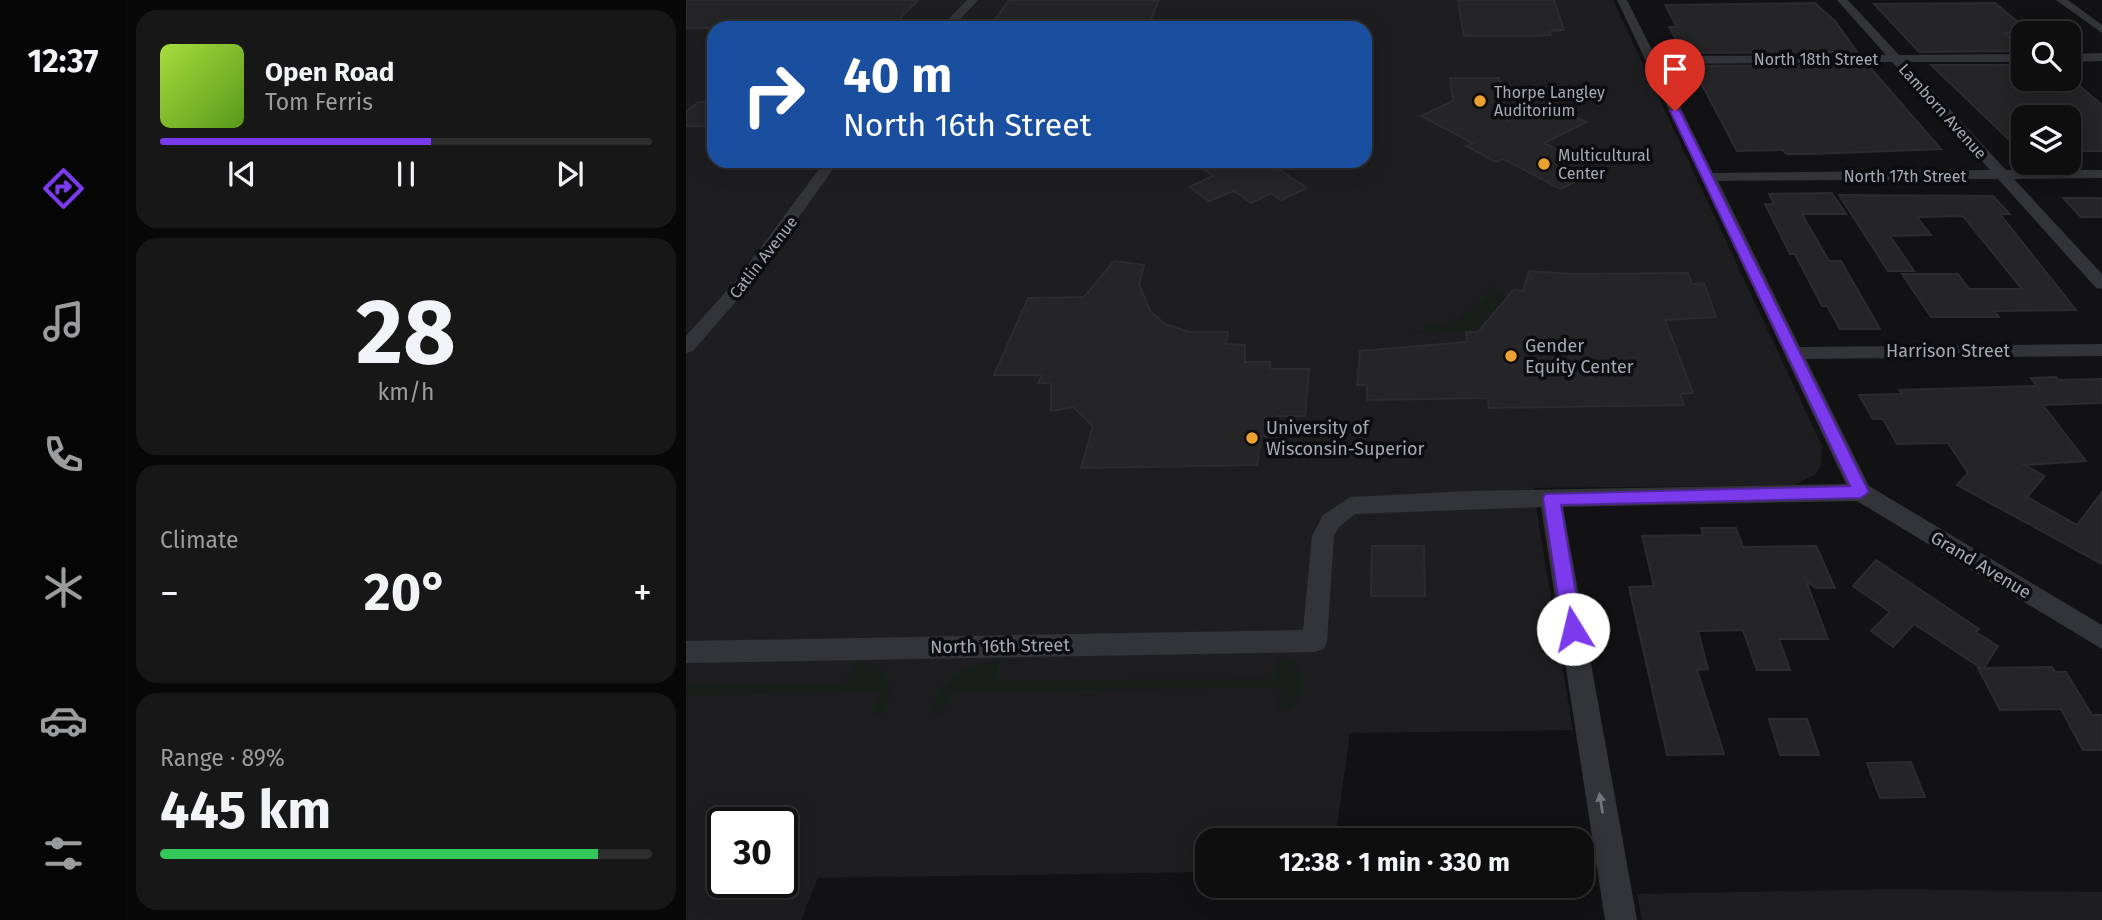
<!DOCTYPE html>
<html lang="en">
<head>
<meta charset="utf-8">
<style>
	body { margin:0; font-family:"Fira Sans",sans-serif; background:#171718; color:#f1f3f6; height:100vh; display:flex; flex-direction:column; font-size:26px; white-space:nowrap }
	* { box-sizing:border-box; margin:0 }
	p { font-size:23px; color:#9b9c9e }
	.icon { flex:none; width:38px; height:38px; fill:none; stroke:currentColor; stroke-width:2; stroke-linecap:round; stroke-linejoin:round }
	.map { position:relative; flex:1; overflow:hidden }
	.drawer { display:flex; flex-direction:column; gap:10px; padding:10px; background:#080808; width:560px }
	.drawer>* { flex:none }
	.top-card { position:absolute; left:21px; top:21px; width:665px; height:147px; border-radius:21px; box-shadow:0 4px 18px #0003,0 0 0 2px #2e2e2f; background:#1a4fa0; color:#fff; overflow:hidden }
	.fabs { position:absolute; left:1325px; top:21px; display:grid; gap:14px }
	.fabs a { display:grid; place-items:center; width:70px; height:70px; border-radius:14px; background:#0e0e0f; box-shadow:0 4px 18px #0003,0 0 0 2px #2e2e2f; font-size:35px }
	.speed { position:absolute; left:21px; top:807px; display:flex; gap:14px; font-size:35px; font-weight:700; text-align:center }
	.speed>* { display:grid; place-content:center; width:91px; height:91px; border-radius:50%; background:#0e0e0f; box-shadow:0 4px 18px #0003,0 0 0 2px #2e2e2f; line-height:1 }
	.speed .limit { border:4px solid #111; border-radius:10px; background:#fff; color:#111 }
	.pin { position:absolute; display:grid; place-items:center; width:60px; height:60px; color:#fff; margin:-72px -30px; border-radius:50% 50% 50% 0; rotate:-45deg; box-shadow:0 0 7px #0007 }
	.pin .icon { rotate:45deg }
	.me { position:absolute; width:77px; margin:-38px; rotate:351deg; stroke-linejoin:round; filter:drop-shadow(0 0 5px #0008) }
	.turn { display:flex; align-items:center; gap:24px; height:147px; padding:0 21px; font-size:32px }
	.turn .icon { width:91px; height:91px; stroke-width:2.5 }
	.turn b { display:block; font-size:49px; line-height:60px }
	.big { font-size:52px; font-weight:700; line-height:1.1 }
	.drawer .widget { flex:1; display:flex; flex-direction:column; justify-content:center; gap:10px; min-width:0; padding:0 24px; border-radius:21px; background:#171718 }
	.drawer .dial { align-items:center; gap:0 }
	.dial b { font-size:91px; line-height:1 }
	.song { display:flex; align-items:center; gap:21px }
	.cover { width:84px; height:84px; border-radius:10px; background:linear-gradient(135deg,hsl(80 70% 55%),hsl(90 70% 35%)) }
	.played { height:7px; border-radius:4px; background:linear-gradient(90deg,#7c3aed 55%,#2e2e2f 55%) }
	.keys { display:flex; justify-content:space-around; direction:ltr }
	.heat { display:flex; justify-content:space-between; align-items:center; font-size:38px; direction:ltr }
	.charge { height:10px; border-radius:5px; background:linear-gradient(90deg,#34c759 89%,#2e2e2f 0) }
	.trip { position:absolute; left:509px; top:828px; width:399px; height:70px; border-radius:21px; background:#0e0e0f; box-shadow:0 4px 18px #0003,0 0 0 2px #2e2e2f; font-weight:700; line-height:70px; text-align:center }
	main { display:flex; flex:1; min-height:0 }
	.tabs { display:flex; flex-direction:column; width:126px; justify-content:space-around; align-items:center; background:#060606; color:#9b9c9e }
	.tabs .icon { width:49px; height:49px }
	.tabs .on { color:#7c3aed }
	.tabs b { font-size:32px; color:#f1f3f6 }
	.map>svg:first-child { display:block }
</style>
</head>
<body>
<main>
<nav class="tabs">
<b>12:37</b>
<svg class="icon on" aria-label="directions" viewBox="0 0 24 24"><path d="M12 3l9 9-9 9-9-9zM9 14v-3h6M13 9l2 2-2 2"/></svg>
<svg class="icon" aria-label="music" viewBox="0 0 24 24"><path d="M9 18V5l10-2v13"/><circle cx="6" cy="18" r="3"/><circle cx="16" cy="16" r="3"/></svg>
<svg class="icon" aria-label="phone" viewBox="0 0 24 24"><path d="M5 4h4l2 5-3 2q2 4 5 5l2-3 5 2v4C11 20 4 13 5 4z"/></svg>
<svg class="icon" aria-label="climate" viewBox="0 0 24 24"><path d="M12 3v18M4 7l16 10M4 17L20 7"/></svg>
<svg class="icon" aria-label="car" viewBox="0 0 24 24"><path d="M5 17H2v-5l4-1 3-4h7l3 4 3 1v5h-3M9 17h6M6 11h13"/><circle cx="7" cy="17" r="2"/><circle cx="17" cy="17" r="2"/></svg>
<svg class="icon" aria-label="filters" viewBox="0 0 24 24"><path d="M4 7h16M4 17h16"/><circle cx="9" cy="7" r="2"/><circle cx="15" cy="17" r="2"/></svg>
</nav>
<section class="drawer">
<div class="widget">
<div class="song"><i class="cover"></i><div><b>Open Road</b><p>Tom Ferris</p></div></div>
<div class="played"></div>
<div class="keys"><svg class="icon" aria-label="previous" viewBox="0 0 24 24"><path d="M18 5L8 12l10 7zM5 5v14"/></svg><svg class="icon" aria-label="pause" viewBox="0 0 24 24"><path d="M8 5v14M16 5v14"/></svg><svg class="icon" aria-label="next" viewBox="0 0 24 24"><path d="M6 5l10 7-10 7zM19 5v14"/></svg></div>
</div>
<div class="widget dial"><b>28</b><p>km/h</p></div>
<div class="widget"><p>Climate</p>
<div class="heat"><a>−</a><b class="big">20°</b><a>+</a></div>
</div>
<div class="widget"><p>Range · 89%</p><b class="big">445 km</b><div class="charge"></div></div>
</section>
<div class="map">
<svg width="1416" height="920" viewBox="0 0 1416 920">
	<rect width="100%" height="100%" fill="#121214"/>
	<g fill="#1e1e21" fill-rule="evenodd">
		<path d="M 0,0 L 927,0 L 1136,446 L 1135,466 L 1130,474 L 1108,485 L 847,488 L 887,730 L 664,733 L 649,840 L 522,840 L 521,872 L 132,878 L 115,920 L 0,920 ZM 28,28 L 679,28 L 679,161 L 28,161 ZM 37,822 L 96,822 L 96,882 L 37,882 Z"/>
		<path d="M 1211,889 L 1416,892 L 1416,920 L 956,920 L 951,894 Z"/>
	</g>
	<g fill="#181e19">
		<path d="M 805,286 L 821,297 L 792,332 L 727,333 L 750,324 L 758,327 L 766,319 L 770,321 L 797,300 Z"/>
		<path d="M 592,657 L 609,662 C 618,674 616,701 604,710 L 592,710 L 594,687 L 265,692 L 256,714 L 249,715 L 245,711 C 254,680 284,663 314,661 L 308,681 L 590,679 Z"/>
		<path d="M 170,662 C 200,661 215,693 193,716 L 187,715 L 195,692 L 0,695 L 0,686 L 159,684 Z"/>
	</g>
	<g fill="#252528" stroke="#2c2c30" stroke-width="2">
		<path d="M 0,0 L 232,0 L 205,28 L 0,28 Z"/>
		<path d="M 323,0 L 473,0 L 461,28 L 303,28 Z"/>
		<path d="M 772,0 L 868,0 L 878,30 L 863,31 L 865,35 L 851,36 L 778,36 Z"/>
		<path d="M 1129,3 L 1149,21 L 1171,52 L 998,53 L 983,27 L 991,27 L 979,5 Z"/>
		<path d="M 1309,3 L 1345,33 L 1319,33 L 1337,51 L 1233,52 L 1188,4 Z"/>
		<path d="M 1182,65 L 1255,149 L 1124,154 L 1100,154 L 1097,150 L 1051,151 L 1006,66 Z"/>
		<path d="M 1245,65 L 1337,65 L 1337,79 L 1382,79 L 1382,76 L 1416,105 L 1416,151 L 1382,151 L 1382,117 L 1337,117 L 1337,153 Z"/>
		<path d="M 764,78 L 813,78 L 822,121 L 858,103 L 901,122 L 858,143 L 911,170 L 875,189 L 817,159 L 810,162 L 780,146 L 787,143 L 735,116 L 767,101 Z"/>
		<path d="M 12,102 L 28,102 L 28,126 L 0,126 L 0,112 Z"/>
		<path d="M 505,161 L 580,161 L 621,188 L 595,200 L 585,193 L 565,203 L 548,191 L 523,201 L 503,187 L 527,176 Z"/>
		<path d="M 1146,193 L 1160,214 L 1116,214 L 1143,261 L 1155,261 L 1194,329 L 1154,329 L 1141,306 L 1136,306 L 1109,254 L 1104,254 L 1079,204 L 1088,204 L 1083,194 Z"/>
		<path d="M 1153,195 L 1307,196 L 1324,214 L 1314,214 L 1390,310 L 1308,311 L 1313,317 L 1245,317 L 1216,274 L 1272,274 L 1283,289 L 1336,289 L 1277,216 L 1231,217 L 1245,235 L 1204,236 L 1228,271 L 1202,271 Z"/>
		<path d="M 1377,198 L 1416,198 L 1416,217 L 1395,217 Z"/>
		<path d="M 428,261 L 458,265 L 453,284 L 464,311 L 479,324 L 503,332 L 542,332 L 540,344 L 559,345 L 559,362 L 584,362 L 584,369 L 623,369 L 619,416 L 591,416 L 589,436 L 575,436 L 571,465 L 395,468 L 407,426 L 387,407 L 365,411 L 365,383 L 352,383 L 356,375 L 308,375 L 342,298 L 398,297 Z"/>
		<path d="M 843,271 L 887,274 L 1002,273 L 1006,284 L 1018,283 L 1030,317 L 979,320 L 1007,393 L 994,394 L 998,405 L 803,408 L 802,398 L 681,400 L 681,385 L 671,385 L 674,351 L 781,342 L 780,332 L 792,332 L 828,289 L 837,291 Z"/>
		<path d="M 1370,377 L 1372,380 L 1416,379 L 1416,403 L 1357,405 L 1400,461 L 1338,465 L 1359,476 L 1341,497 L 1391,525 L 1416,492 L 1416,564 L 1271,485 L 1282,473 L 1262,443 L 1211,444 L 1197,419 L 1187,419 L 1173,395 L 1216,394 L 1213,390 L 1351,386 L 1345,378 Z"/>
		<path d="M 1015,528 L 1050,528 L 1057,547 L 1130,546 L 1149,588 L 1130,588 L 1120,581 L 1142,639 L 1093,639 L 1104,670 L 1071,670 L 1057,630 L 1012,631 L 1022,669 L 1011,670 L 1038,754 L 981,755 L 943,587 L 968,586 L 956,536 L 1017,535 Z"/>
		<path d="M 686,546 L 738,546 L 739,596 L 685,596 Z"/>
		<path d="M 1190,560 L 1293,629 L 1290,632 L 1312,646 L 1298,668 L 1366,667 L 1369,672 L 1380,672 L 1406,715 L 1416,715 L 1416,750 L 1397,750 L 1375,709 L 1314,710 L 1292,668 L 1295,668 L 1228,624 L 1207,647 L 1185,631 L 1204,612 L 1167,586 Z"/>
		<path d="M 1083,719 L 1121,719 L 1133,755 L 1094,755 Z"/>
		<path d="M 1225,762 L 1239,797 L 1194,798 L 1181,763 Z"/>
	</g>
	<g fill="none" stroke-linecap="round" stroke-linejoin="round">
		<g fill="#333438" fill-rule="evenodd">
			<path d="M 281,0 L 292,0 L 266,28 L 254,28 Z"/>
			<path d="M 931,0 L 941,0 L 969,56 L 1200,55 L 1151,0 L 1162,0 L 1213,55 L 1337,54 L 1337,62 L 1220,62 L 1320,170 L 1416,170 L 1416,178 L 1328,179 L 1416,274 L 1416,289 L 1410,288 L 1312,179 L 1032,181 L 1114,347 L 1416,344 L 1416,356 L 1120,359 L 1183,486 L 1416,625 L 1416,649 L 1171,501 L 877,507 L 951,920 L 919,920 L 855,507 L 669,514 L 653,527 L 648,536 L 641,641 L 638,649 L 629,652 L 0,663 L 0,641 L 617,630 L 626,536 L 637,515 L 664,497 L 782,491 L 1160,484 ZM 1206,62 L 1304,170 L 1027,173 L 973,64 Z"/>
			<path d="M 1370,0 L 1382,0 L 1416,25 L 1416,33 Z"/>
			<path d="M 1416,53 L 1416,61 L 1382,62 L 1382,54 Z"/>
			<path d="M 139,161 L 153,161 L 65,284 L 7,351 L 0,353 L 0,336 L 53,277 Z"/>
		</g>
	</g>
	<defs><path id="oneway-solid" d="M-6-.8H1V-3.2L6.5 0L1 3.2V.8H-6Z" transform="scale(1.75)"/></defs>
	<use fill="#71757c" href="#oneway-solid" transform="translate(915 803) rotate(-99)"/>
	<path fill="#7c3aed" stroke="#51269a" stroke-width="2" d="M 989,108 L 994,111 L 1183,492 L 1175,498 L 875,505 L 896,629 L 893,635 L 887,638 L 880,635 L 877,629 L 857,498 L 859,494 L 1164,486 L 984,111 Z"/>
	<g fill="#eca131" stroke="#0d0d0f" stroke-width="2.5">
		<circle cx="794" cy="101" r="7"/>
		<circle cx="858" cy="164" r="7"/>
		<circle cx="825" cy="356" r="7"/>
		<circle cx="566" cy="438" r="7"/>
	</g>
	<g text-anchor="middle" stroke-width="7" stroke-linejoin="round" paint-order="stroke">
		<g font-size="16" fill="#a4aab4" stroke="#0d0d0f">
			<text x="1130" y="65">North 18th Street</text>
			<text transform="translate(1257 111) rotate(48)" y="6">Lamborn Avenue</text>
			<text x="1219" y="182">North 17th Street</text>
			<text transform="translate(77 257) rotate(-52)" y="6">Catlin Avenue</text>
		</g>
		<g font-size="16" fill="#a4aab4" stroke="#0d0d0f" text-anchor="start">
			<text x="808" y="98">Thorpe Langley<tspan x="808" dy="18">Auditorium</tspan></text>
			<text x="872" y="161">Multicultural<tspan x="872" dy="18">Center</tspan></text>
		</g>
		<g font-size="18" fill="#a4aab4" stroke="#0d0d0f" text-anchor="start">
			<text x="839" y="352">Gender<tspan x="839" dy="21">Equity Center</tspan></text>
			<text x="580" y="434">University of<tspan x="580" dy="21">Wisconsin-Superior</tspan></text>
		</g>
		<g font-size="18" fill="#a4aab4" stroke="#0d0d0f">
			<text x="1262" y="357">Harrison Street</text>
			<text transform="translate(1295 565) rotate(31)" y="6">Grand Avenue</text>
			<text transform="translate(314 646) rotate(-1)" y="6">North 16th Street</text>
		</g>
	</g>
</svg>
<div class="fabs">
<a><svg class="icon" aria-label="search" viewBox="0 0 24 24"><circle cx="10" cy="10" r="6"/><path d="M15 15l6 6"/></svg></a>
<a><svg class="icon" aria-label="layers" viewBox="0 0 24 24"><path d="M12 4l9 5-9 5-9-5zM3 14l9 5 9-5"/></svg></a>
</div>
<div class="speed"><div class="limit">30</div></div>
<div class="pin" style="left:989px;top:111px;background:#d93025"><svg class="icon" aria-label="arrive" viewBox="0 0 24 24"><path d="M6 21V4h12l-3 4 3 4H6"/></svg></div>
<svg class="me" style="left:887px;top:629px" viewBox="-20 -20 40 40"><circle r="19" fill="#fff"/><path d="M0-13L10 11 0 6-10 11z" fill="#7c3aed"/></svg>
<div class="trip">12:38 · 1 min · 330 m</div>
<div class="top-card">
<div class="turn"><svg class="icon" aria-label="right" viewBox="0 0 24 24"><path d="M7 20v-9h11M14 6l5 5-5 5"/></svg><div><b>40 m</b>North 16th Street</div></div>
</div>
</div>
</main>
</body>
</html>
